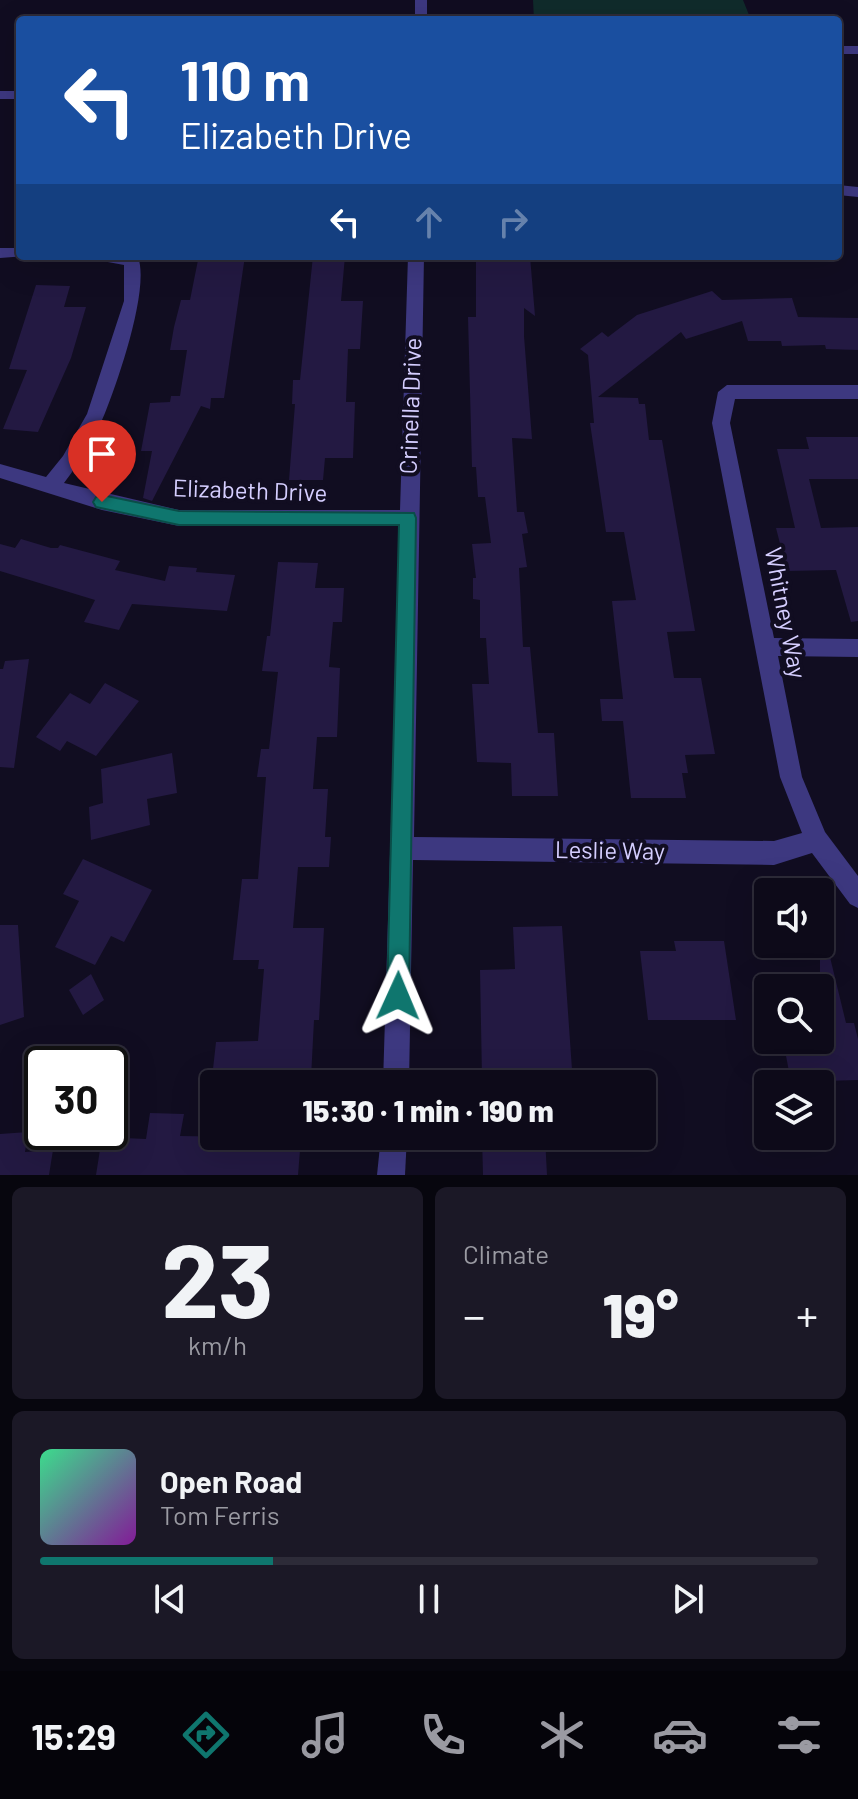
<!DOCTYPE html>
<html lang="en">
<head>
<meta charset="utf-8">
<style>
	body { margin:0; font-family:Barlow,sans-serif; background:#1b1826; color:#f1f3f6; height:100vh; display:flex; flex-direction:column; font-size:30px; white-space:nowrap }
	* { box-sizing:border-box; margin:0 }
	p { font-size:26px; color:#9a9aa2 }
	.icon { flex:none; width:44px; height:44px; fill:none; stroke:currentColor; stroke-width:2; stroke-linecap:round; stroke-linejoin:round }
	.map { position:relative; height:1175px; overflow:hidden }
	.sheet { display:flex; flex-direction:column; gap:12px; padding:12px; background:#07060e; flex:1 }
	.sheet>* { flex:none }
	.banner { position:absolute; left:16px; top:16px; width:826px; height:244px; border-radius:8px; box-shadow:0 8px 32px #0002,0 0 0 2px #2d2b38; background:#1a4fa0; color:#fff; overflow:hidden }
	.controls { position:absolute; left:754px; top:878px; display:grid; gap:16px }
	.controls a { display:grid; place-items:center; width:80px; height:80px; border-radius:8px; background:#0d0a19; box-shadow:0 8px 32px #0002,0 0 0 2px #2d2b38; font-size:40px }
	.speed { position:absolute; left:24px; top:1046px; display:flex; gap:16px; font-size:40px; font-weight:700; text-align:center }
	.speed>* { display:grid; place-content:center; width:104px; height:104px; border-radius:50%; background:#0d0a19; box-shadow:0 8px 32px #0002,0 0 0 2px #2d2b38; line-height:1 }
	.speed .limit { border:4px solid #111; border-radius:12px; background:#fff; color:#111 }
	.pin { position:absolute; display:grid; place-items:center; width:68px; height:68px; color:#fff; margin:-82px -34px; border-radius:50% 50% 50% 0; rotate:-45deg; box-shadow:0 0 8px #0007 }
	.pin .icon { rotate:45deg }
	.me { position:absolute; width:88px; margin:-44px; rotate:1deg; stroke-linejoin:round; filter:drop-shadow(0 0 6px #0008) }
	.turn { display:flex; align-items:center; gap:28px; height:168px; padding:0 32px; font-size:36px }
	.turn .icon { width:104px; height:104px; stroke-width:2.5 }
	.turn b { display:block; font-size:56px; line-height:68px }
	.lanes { display:flex; align-items:center; height:76px; padding:0 32px; background:#0003; justify-content:center; gap:40px; direction:ltr }
	.lanes .off { opacity:.35 }
	.big { font-size:60px; font-weight:800; line-height:1.1 }
	.sheet .card { flex:1; display:flex; flex-direction:column; justify-content:center; gap:12px; min-width:0; padding:0 28px; border-radius:12px; background:#1b1826 }
	.sheet .dial { align-items:center; gap:0 }
	.dial b { font-size:104px; line-height:1 }
	.song { display:flex; align-items:center; gap:24px }
	.cover { width:96px; height:96px; border-radius:12px; background:linear-gradient(135deg,hsl(150 70% 55%),hsl(290 70% 35%)) }
	.played { height:8px; border-radius:4px; background:linear-gradient(90deg,#0f766e 30%,#2d2b38 30%) }
	.keys { display:flex; justify-content:space-around; direction:ltr }
	.heat { display:flex; justify-content:space-between; align-items:center; font-size:44px; direction:ltr }
	.sheet .tiles { flex:1; display:grid; gap:12px; grid-template-columns:1fr 1fr }
	.card:last-child { grid-column:span 2 }
	.trip { position:absolute; left:200px; top:1070px; width:456px; height:80px; border-radius:8px; background:#0d0a19; box-shadow:0 8px 32px #0002,0 0 0 2px #2d2b38; font-weight:800; line-height:80px; text-align:center }
	.tabs { display:flex; height:128px; justify-content:space-around; align-items:center; background:#05040a; color:#9a9aa2 }
	.tabs .icon { width:56px; height:56px }
	.tabs .active { color:#0f766e }
	.tabs b { font-size:36px; color:#f1f3f6 }
	.map>svg:first-child { display:block }
</style>
</head>
<body>
<div class="map">
<svg width="858" height="1175" viewBox="0 0 858 1175">
	<rect width="100%" height="100%" fill="#110d21"/>
	<path fill="#102b2b" d="M 533,0 L 743,0 L 751,20 L 534,20 Z"/>
	<g fill="#231942">
		<path d="M 209,256 L 245,256 L 224,398 L 211,398 L 210,409 L 201,406 L 152,501 L 143,498 L 152,451 L 141,451 L 150,403 L 170,402 L 171,396 L 180,396 L 187,350 L 170,350 L 174,327 L 181,300 L 190,300 L 198,260 L 209,260 Z"/>
		<path d="M 313,256 L 345,256 L 341,301 L 363,301 L 360,349 L 348,349 L 346,402 L 355,402 L 353,458 L 325,458 L 323,480 L 289,480 L 295,404 L 292,404 L 293,380 L 300,380 Z"/>
		<path d="M 476,256 L 530,256 L 535,316 L 524,308 L 524,336 L 532,439 L 512,438 L 517,512 L 524,512 L 528,533 L 522,534 L 527,567 L 519,568 L 523,647 L 530,647 L 538,733 L 554,733 L 558,796 L 512,796 L 511,763 L 477,762 L 472,684 L 489,684 L 486,638 L 480,638 L 480,600 L 473,599 L 473,578 L 476,578 L 472,544 L 491,543 L 485,497 L 478,497 L 476,467 L 472,467 L 468,317 L 476,317 Z"/>
		<path d="M 36,285 L 70,286 L 64,307 L 86,307 L 71,358 L 38,432 L 3,429 L 27,370 L 9,369 Z"/>
		<path d="M 712,291 L 722,300 L 792,298 L 798,317 L 858,318 L 858,350 L 826,349 L 825,345 L 782,346 L 781,341 L 748,341 L 742,321 L 686,339 L 681,332 L 598,397 L 638,398 L 639,404 L 645,404 L 649,440 L 662,440 L 695,631 L 667,632 L 674,678 L 701,678 L 715,754 L 685,755 L 688,773 L 682,773 L 686,798 L 631,798 L 623,721 L 602,721 L 600,699 L 623,699 L 612,601 L 636,600 L 624,532 L 606,532 L 590,423 L 594,423 L 588,355 L 580,349 L 602,332 L 608,337 L 637,315 Z"/>
		<path d="M 806,437 L 858,437 L 858,479 L 809,479 L 821,528 L 858,527 L 858,621 L 851,622 L 836,570 L 787,571 L 776,528 L 795,528 L 777,449 L 809,449 Z"/>
		<path d="M 21,539 L 51,548 L 58,548 L 60,545 L 120,561 L 115,570 L 165,581 L 169,566 L 197,568 L 196,572 L 235,575 L 227,611 L 132,604 L 119,630 L 84,622 L 95,600 L 0,571 L 0,544 L 15,548 Z"/>
		<path d="M 278,562 L 318,563 L 315,588 L 344,588 L 342,622 L 333,622 L 329,667 L 340,668 L 337,737 L 317,737 L 313,789 L 328,789 L 325,837 L 331,837 L 329,867 L 298,867 L 293,928 L 324,928 L 319,1020 L 314,1020 L 311,1078 L 212,1078 L 216,1042 L 258,1041 L 264,969 L 258,969 L 259,960 L 233,960 L 242,879 L 258,879 L 266,777 L 257,777 L 261,749 L 269,749 L 278,672 L 262,671 L 267,636 L 270,636 Z"/>
		<path d="M 29,659 L 14,768 L 0,767 L 0,669 L 3,669 L 5,661 Z"/>
		<path d="M 105,683 L 139,701 L 96,756 L 67,741 L 60,751 L 36,737 L 70,693 L 90,704 Z"/>
		<path d="M 172,753 L 177,793 L 147,799 L 150,825 L 91,840 L 89,807 L 103,803 L 101,769 Z"/>
		<path d="M 83,859 L 152,890 L 124,942 L 111,936 L 95,965 L 55,947 L 79,901 L 63,894 Z"/>
		<path d="M 0,925 L 18,925 L 24,1017 L 0,1025 Z"/>
		<path d="M 562,926 L 573,1084 L 523,1084 L 523,1079 L 482,1078 L 480,970 L 515,969 L 513,927 Z"/>
		<path d="M 674,941 L 724,941 L 736,1020 L 648,1020 L 640,951 L 676,951 Z"/>
		<path d="M 829,953 L 846,1023 L 854,1023 L 858,1039 L 858,1080 L 791,1082 L 783,1040 L 820,1040 L 820,954 Z"/>
		<path d="M 91,974 L 104,1000 L 83,1015 L 69,990 Z"/>
		<path d="M 150,1113 L 184,1114 L 180,1136 L 301,1138 L 298,1175 L 96,1175 L 102,1137 L 146,1139 Z"/>
		<path d="M 28,1132 L 25,1152 L 53,1150 L 49,1175 L 0,1175 L 0,1134 Z"/>
		<path d="M 482,1137 L 545,1137 L 547,1175 L 483,1175 Z"/>
	</g>
	<g fill="none" stroke-linecap="round" stroke-linejoin="round">
		<g fill="#3d3880" fill-rule="evenodd">
			<rect x="415" y="0" width="12" height="20"/>
			<rect x="838" y="46" width="20" height="8"/>
			<rect x="0" y="91" width="20" height="8"/>
			<path d="M 838,185 L 858,187 L 858,197 L 838,195 Z"/>
			<path d="M 0,248 L 20,248 L 20,256 L 26,256 L 0,258 Z"/>
			<path d="M 95,256 L 138,257 C 150,288 118,381 105,413 C 95,438 80,462 64,483 L 179,510 L 400,510 L 408,256 L 424,256 L 414,837 L 774,841 L 802,833 L 780,777 L 712,423 L 718,392 L 727,385 L 858,385 L 858,399 L 735,399 L 730,423 L 774,638 L 858,639 L 858,657 L 778,656 L 802,777 L 825,832 L 858,876 L 858,908 L 850,904 L 812,853 L 774,865 L 413,860 L 409,1084 L 383,1084 L 400,526 L 179,526 L 102,510 L 0,478 L 0,464 L 46,477 L 63,456 L 87,414 L 124,301 L 124,265 L 97,260 Z"/>
			<path d="M 381,1136 L 407,1136 L 405,1175 L 377,1175 Z"/>
		</g>
	</g>
	<path fill="#0f766e" stroke="#0a4d48" stroke-width="2" d="M 102,495 L 179,511 L 414,513 L 416,518 L 409,996 L 406,1004 L 398,1007 L 390,1004 L 387,996 L 399,525 L 179,525 L 96,507 L 93,502 L 96,497 Z"/>
	<g text-anchor="middle" stroke-width="8" stroke-linejoin="round" paint-order="stroke">
		<g font-size="24" fill="#d5ceff" stroke="#110d21">
			<text transform="translate(411 406) rotate(-88)" y="8">Crinella Drive</text>
			<text transform="translate(250 491) rotate(2)" y="8">Elizabeth Drive</text>
			<text transform="translate(785 613) rotate(79)" y="8">Whitney Way</text>
			<text transform="translate(610 851) rotate(1)" y="8">Leslie Way</text>
		</g>
	</g>
</svg>
<div class="controls">
<a><svg class="icon" aria-label="sound" viewBox="0 0 24 24"><path d="M4 9h4l5-4v14l-5-4H4zM17 9q2 3 0 6"/></svg></a>
<a><svg class="icon" aria-label="search" viewBox="0 0 24 24"><circle cx="10" cy="10" r="6"/><path d="M15 15l6 6"/></svg></a>
<a><svg class="icon" aria-label="layers" viewBox="0 0 24 24"><path d="M12 4l9 5-9 5-9-5zM3 14l9 5 9-5"/></svg></a>
</div>
<div class="speed"><div class="limit">30</div></div>
<div class="pin" style="left:102px;top:502px;background:#d93025"><svg class="icon" aria-label="arrive" viewBox="0 0 24 24"><path d="M6 21V4h12l-3 4 3 4H6"/></svg></div>
<svg class="me" style="left:398px;top:996px" viewBox="-20 -20 40 40"><path d="M0-17L14 15 0 8-14 15z" fill="#0f766e" stroke="#fff" stroke-width="4"/></svg>
<div class="trip">15:30 · 1 min · 190 m</div>
<div class="banner">
<div class="turn"><svg class="icon" aria-label="left" viewBox="0 0 24 24"><path d="M17 20v-9H6M10 6l-5 5 5 5"/></svg><div><b>110 m</b>Elizabeth Drive</div></div>
<div class="lanes"><svg class="icon" aria-label="left" viewBox="0 0 24 24"><path d="M17 20v-9H6M10 6l-5 5 5 5"/></svg><svg class="icon off" aria-label="ahead" viewBox="0 0 24 24"><path d="M12 20V5M6 11l6-6 6 6"/></svg><svg class="icon off" aria-label="right" viewBox="0 0 24 24"><path d="M7 20v-9h11M14 6l5 5-5 5"/></svg></div>
</div>
</div>
<section class="sheet">
<div class="tiles">
<div class="card dial"><b>23</b><p>km/h</p></div>
<div class="card"><p>Climate</p>
<div class="heat"><a>−</a><b class="big">19°</b><a>+</a></div>
</div>
<div class="card">
<div class="song"><i class="cover"></i><div><b>Open Road</b><p>Tom Ferris</p></div></div>
<div class="played"></div>
<div class="keys"><svg class="icon" aria-label="previous" viewBox="0 0 24 24"><path d="M18 5L8 12l10 7zM5 5v14"/></svg><svg class="icon" aria-label="pause" viewBox="0 0 24 24"><path d="M8 5v14M16 5v14"/></svg><svg class="icon" aria-label="next" viewBox="0 0 24 24"><path d="M6 5l10 7-10 7zM19 5v14"/></svg></div>
</div>
</div>
</section>
<nav class="tabs">
<b>15:29</b>
<svg class="icon active" aria-label="directions" viewBox="0 0 24 24"><path d="M12 3l9 9-9 9-9-9zM9 14v-3h6M13 9l2 2-2 2"/></svg>
<svg class="icon" aria-label="music" viewBox="0 0 24 24"><path d="M9 18V5l10-2v13"/><circle cx="6" cy="18" r="3"/><circle cx="16" cy="16" r="3"/></svg>
<svg class="icon" aria-label="phone" viewBox="0 0 24 24"><path d="M5 4h4l2 5-3 2q2 4 5 5l2-3 5 2v4C11 20 4 13 5 4z"/></svg>
<svg class="icon" aria-label="climate" viewBox="0 0 24 24"><path d="M12 3v18M4 7l16 10M4 17L20 7"/></svg>
<svg class="icon" aria-label="car" viewBox="0 0 24 24"><path d="M5 17H2v-5l4-1 3-4h7l3 4 3 1v5h-3M9 17h6M6 11h13"/><circle cx="7" cy="17" r="2"/><circle cx="17" cy="17" r="2"/></svg>
<svg class="icon" aria-label="filters" viewBox="0 0 24 24"><path d="M4 7h16M4 17h16"/><circle cx="9" cy="7" r="2"/><circle cx="15" cy="17" r="2"/></svg>
</nav>
</body>
</html>
